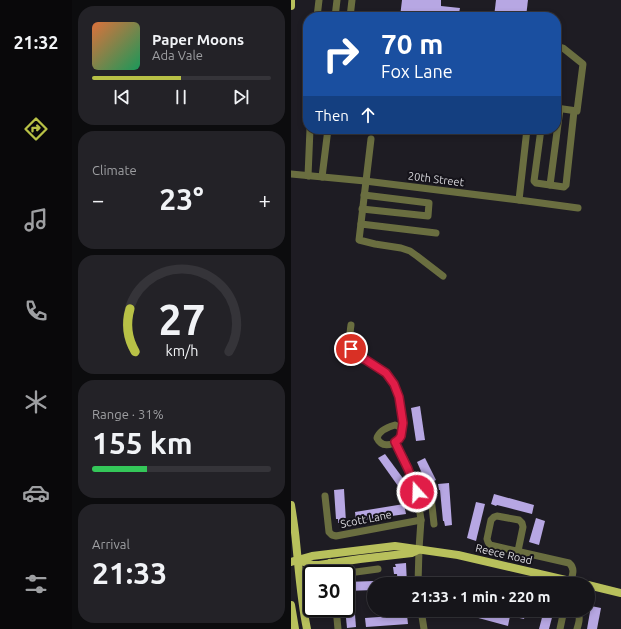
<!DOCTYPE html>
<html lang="en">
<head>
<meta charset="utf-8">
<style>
	body { margin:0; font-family:Ubuntu,sans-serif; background:#232227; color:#f1f3f6; height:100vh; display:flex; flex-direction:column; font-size:15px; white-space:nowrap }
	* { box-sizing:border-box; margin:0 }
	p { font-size:13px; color:#9e9fa2 }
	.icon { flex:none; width:22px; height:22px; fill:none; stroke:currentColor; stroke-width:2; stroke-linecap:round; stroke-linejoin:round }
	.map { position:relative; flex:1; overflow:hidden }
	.side { display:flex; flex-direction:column; gap:6px; padding:6px; background:#0c0c0e; width:219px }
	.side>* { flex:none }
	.guide { position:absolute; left:12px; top:12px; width:258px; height:122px; border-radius:16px; box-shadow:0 2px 6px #0003,0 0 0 1px #353439; background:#1a4fa0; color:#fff; overflow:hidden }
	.speed { position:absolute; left:12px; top:565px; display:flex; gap:8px; font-size:20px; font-weight:700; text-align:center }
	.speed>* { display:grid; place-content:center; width:52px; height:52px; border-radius:50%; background:#16151a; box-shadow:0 2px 6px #0003,0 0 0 1px #353439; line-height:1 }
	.speed .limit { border:2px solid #111; border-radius:6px; background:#fff; color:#111 }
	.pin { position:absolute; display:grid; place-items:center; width:34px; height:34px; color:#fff; margin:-17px; border:2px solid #fff; border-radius:50%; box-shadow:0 1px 4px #0007 }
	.me { position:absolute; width:44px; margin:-22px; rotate:340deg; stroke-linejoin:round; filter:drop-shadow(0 0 3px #0008) }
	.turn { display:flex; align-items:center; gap:14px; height:84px; padding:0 12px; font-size:18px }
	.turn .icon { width:52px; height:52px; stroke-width:2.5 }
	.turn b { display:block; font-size:28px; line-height:34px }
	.then { display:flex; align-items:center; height:38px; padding:0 12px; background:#0003; gap:8px; font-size:15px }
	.big { font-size:30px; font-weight:600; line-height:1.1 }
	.side .widget { flex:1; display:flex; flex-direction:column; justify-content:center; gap:6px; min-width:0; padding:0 14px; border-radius:16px; background:#232227 }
	.side .dial { align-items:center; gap:0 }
	.dial svg { height:104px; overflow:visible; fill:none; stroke:#353439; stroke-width:7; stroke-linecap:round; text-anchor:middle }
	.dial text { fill:#f1f3f6; stroke:none }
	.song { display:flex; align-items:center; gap:12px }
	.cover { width:48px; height:48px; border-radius:6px; background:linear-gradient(135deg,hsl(20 70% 55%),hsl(150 70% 35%)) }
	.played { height:4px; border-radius:2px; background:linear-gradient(90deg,#b8c146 50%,#353439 50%) }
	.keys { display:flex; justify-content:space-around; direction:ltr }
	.heat { display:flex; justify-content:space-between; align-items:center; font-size:22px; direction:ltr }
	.charge { height:6px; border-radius:3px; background:linear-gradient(90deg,#34c759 31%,#353439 0) }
	.trip { position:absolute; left:76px; top:577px; width:228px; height:40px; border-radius:20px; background:#16151a; box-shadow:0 2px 6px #0003,0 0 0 1px #353439; font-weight:600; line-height:40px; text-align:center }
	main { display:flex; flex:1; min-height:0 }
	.dock { display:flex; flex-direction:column; width:72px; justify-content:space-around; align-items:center; background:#09080a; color:#9e9fa2 }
	.dock .icon { width:28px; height:28px }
	.dock .current { color:#b8c146 }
	.dock b { font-size:18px; color:#f1f3f6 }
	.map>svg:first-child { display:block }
</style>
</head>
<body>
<main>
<nav class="dock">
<b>21:32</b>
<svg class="icon current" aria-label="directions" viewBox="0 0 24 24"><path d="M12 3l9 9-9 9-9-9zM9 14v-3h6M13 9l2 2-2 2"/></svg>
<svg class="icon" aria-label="music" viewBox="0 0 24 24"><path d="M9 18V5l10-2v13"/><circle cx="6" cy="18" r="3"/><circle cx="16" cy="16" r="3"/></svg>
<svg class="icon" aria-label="phone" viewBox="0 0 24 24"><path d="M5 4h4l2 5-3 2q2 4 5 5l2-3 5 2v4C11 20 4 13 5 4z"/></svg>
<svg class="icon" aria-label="climate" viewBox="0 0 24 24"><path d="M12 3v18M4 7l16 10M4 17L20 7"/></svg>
<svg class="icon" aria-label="car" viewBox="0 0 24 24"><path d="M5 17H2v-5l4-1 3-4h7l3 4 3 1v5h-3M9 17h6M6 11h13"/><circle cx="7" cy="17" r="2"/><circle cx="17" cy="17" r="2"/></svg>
<svg class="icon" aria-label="filters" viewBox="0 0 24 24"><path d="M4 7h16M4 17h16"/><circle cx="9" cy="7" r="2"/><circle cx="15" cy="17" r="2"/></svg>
</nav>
<section class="side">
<div class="widget">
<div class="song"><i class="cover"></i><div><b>Paper Moons</b><p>Ada Vale</p></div></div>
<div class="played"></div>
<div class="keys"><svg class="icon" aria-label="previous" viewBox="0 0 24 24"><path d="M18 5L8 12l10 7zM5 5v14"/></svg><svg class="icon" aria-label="pause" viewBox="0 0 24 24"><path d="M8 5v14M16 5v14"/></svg><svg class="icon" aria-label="next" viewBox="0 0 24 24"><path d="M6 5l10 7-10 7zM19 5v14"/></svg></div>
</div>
<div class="widget"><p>Climate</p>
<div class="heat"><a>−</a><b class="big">23°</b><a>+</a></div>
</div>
<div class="widget dial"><svg viewBox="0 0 100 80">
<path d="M14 69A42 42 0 1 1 86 69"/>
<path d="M14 69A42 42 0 0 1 10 36" stroke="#b8c146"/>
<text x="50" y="56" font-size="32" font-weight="700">27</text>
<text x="50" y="72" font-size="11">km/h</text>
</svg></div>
<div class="widget"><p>Range · 31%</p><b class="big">155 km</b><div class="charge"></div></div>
<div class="widget"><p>Arrival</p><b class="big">21:33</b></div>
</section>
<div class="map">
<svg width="330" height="629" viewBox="0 0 330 629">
	<rect width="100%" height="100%" fill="#1e1c23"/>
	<g fill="#b7a7e3">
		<path d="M 111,0 L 150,0 L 150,6 L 169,8 L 168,13 L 181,14 L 181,17 L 109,17 Z"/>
		<path d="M 205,0 L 237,0 L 235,17 L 203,17 Z"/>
		<path d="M 129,406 L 134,440 L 125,441 L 120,408 Z"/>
		<path d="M 94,454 L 114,481 L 107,486 L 87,458 Z"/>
		<path d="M 134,458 L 145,480 L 136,485 L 126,462 Z"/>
		<path d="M 158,483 L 161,525 L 154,526 L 153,521 L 152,521 L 149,490 L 148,490 L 147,484 Z"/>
		<path d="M 53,489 L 55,522 L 47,523 L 47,519 L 45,519 L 43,490 Z"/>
		<path d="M 203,494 L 243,505 L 241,514 L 206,505 L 205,506 L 200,504 Z"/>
		<path d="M 185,502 L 194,504 L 185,541 L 176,538 Z"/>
		<path d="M 113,504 L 115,514 L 65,521 L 64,512 Z"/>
		<path d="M 245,518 L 254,521 L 248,545 L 238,542 Z"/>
		<path d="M 115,563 L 116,584 L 107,584 L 106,574 L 103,574 L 102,567 L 105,567 L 104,564 Z"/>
		<path d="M 83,581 L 83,590 L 55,591 L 55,582 Z"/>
		<path d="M 63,602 L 65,627 L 56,628 L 54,608 L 55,603 Z"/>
		<path d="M 300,606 L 310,608 L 306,629 L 296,629 Z"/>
		<path d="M 157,610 L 193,610 L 219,616 L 217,626 L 180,616 L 179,618 L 157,611 Z"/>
		<path d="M 226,610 L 235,610 L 233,619 L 224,617 Z"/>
		<path d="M 253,610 L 263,610 L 258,629 L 248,629 Z"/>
		<path d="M 116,615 L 117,624 L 75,627 L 74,618 Z"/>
	</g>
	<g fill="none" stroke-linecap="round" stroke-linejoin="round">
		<g stroke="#6a6e40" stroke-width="7">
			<path d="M 26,17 L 28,0"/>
			<path d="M 44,17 L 46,0"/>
			<path d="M 59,17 L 61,0"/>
			<path d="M 265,46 L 272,48 L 292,64 L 286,111 L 265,108"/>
			<path d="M 250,129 L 243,181 L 245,183 L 273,187 L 275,185 L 283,111"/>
			<path d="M 80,139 L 68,240 L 84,244 L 110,248 L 119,251 L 126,256 L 152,276"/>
			<path d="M 0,174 L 74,181 L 228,200 L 287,208"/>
			<path d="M 17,176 L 19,129"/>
			<path d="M 31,177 L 37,129"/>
			<path d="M 259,185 L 269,109"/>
			<path d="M 228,200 L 236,129"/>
			<path d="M 71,209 L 137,216 L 138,203 L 73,195"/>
			<path d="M 70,224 L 145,233"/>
			<path d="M 60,325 C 59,333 57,342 60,350 C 64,358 80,363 88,368 C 102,377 107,392 110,408 C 111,415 112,422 111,429"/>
			<path d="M 104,425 C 124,431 95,457 86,438 C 88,431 97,427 104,425 Z"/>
			<path d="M 104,442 L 113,458 L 122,479 L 126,492 L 130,520 L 128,549 L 127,584"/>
			<path d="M 126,492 C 132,491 137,491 140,497 L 143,524"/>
			<path d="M 34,496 L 38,532 L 41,535 L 45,536 L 130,520"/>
			<path d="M 227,551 L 232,527 L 231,523 L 228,520 L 206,516 L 203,517 L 200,520 L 196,539 L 197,542 L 199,545 L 278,563 C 285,569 281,576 279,584"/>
			<path d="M 50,574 L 87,569"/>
			<path d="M 45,608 L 47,629"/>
			<path d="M 130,610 L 133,629"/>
			<path d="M 279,610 C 291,614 289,619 286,629"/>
			<path d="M 269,629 L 273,610"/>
		</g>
		<g stroke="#b8c05c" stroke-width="8">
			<path d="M 0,6 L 0,0"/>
			<path d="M 0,505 C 2,518 4,530 5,542 C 8,571 10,601 16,629"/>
			<path d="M 7,560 L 22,565 L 28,565 L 69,559 L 121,553 L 127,550"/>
			<path d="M 0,562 L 21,556 L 104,546 L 167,555 L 292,584"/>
			<path d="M 28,574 L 39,563"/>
			<path d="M 297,585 L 330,593"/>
			<path d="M 0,605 L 4,629"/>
			<path d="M 14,609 L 21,586"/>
		</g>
	</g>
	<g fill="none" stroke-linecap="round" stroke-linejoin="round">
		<g stroke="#92132f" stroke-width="10">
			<path id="route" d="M 60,349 L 65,356 L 75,360 L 95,373 L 103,384 L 108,397 L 112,423 L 110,436 L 108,439 L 104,442 L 117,469 L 126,492"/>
		</g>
		<use href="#route" stroke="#e11d48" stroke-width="7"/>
	</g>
	<g text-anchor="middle" stroke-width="4" stroke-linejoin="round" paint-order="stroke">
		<g font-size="11" fill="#d9d8dd" stroke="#15131a">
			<text transform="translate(145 179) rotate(7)" y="4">20th Street</text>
			<text transform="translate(75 519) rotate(-11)" y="4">Scott Lane</text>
			<text transform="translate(213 554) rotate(13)" y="4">Reece Road</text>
		</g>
	</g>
</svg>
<div class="speed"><div class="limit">30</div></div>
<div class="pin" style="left:60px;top:349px;background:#d93025"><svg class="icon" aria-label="arrive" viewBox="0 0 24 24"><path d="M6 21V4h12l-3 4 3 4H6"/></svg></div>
<svg class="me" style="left:126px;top:492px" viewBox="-20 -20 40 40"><circle r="17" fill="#e11d48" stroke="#fff" stroke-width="3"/><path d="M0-11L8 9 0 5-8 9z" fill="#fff"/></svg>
<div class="trip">21:33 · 1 min · 220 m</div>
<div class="guide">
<div class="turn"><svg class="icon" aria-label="right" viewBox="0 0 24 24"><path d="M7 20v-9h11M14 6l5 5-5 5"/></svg><div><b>70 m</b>Fox Lane</div></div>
<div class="then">Then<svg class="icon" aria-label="ahead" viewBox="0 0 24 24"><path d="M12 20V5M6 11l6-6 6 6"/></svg></div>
</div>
</div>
</main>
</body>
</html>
